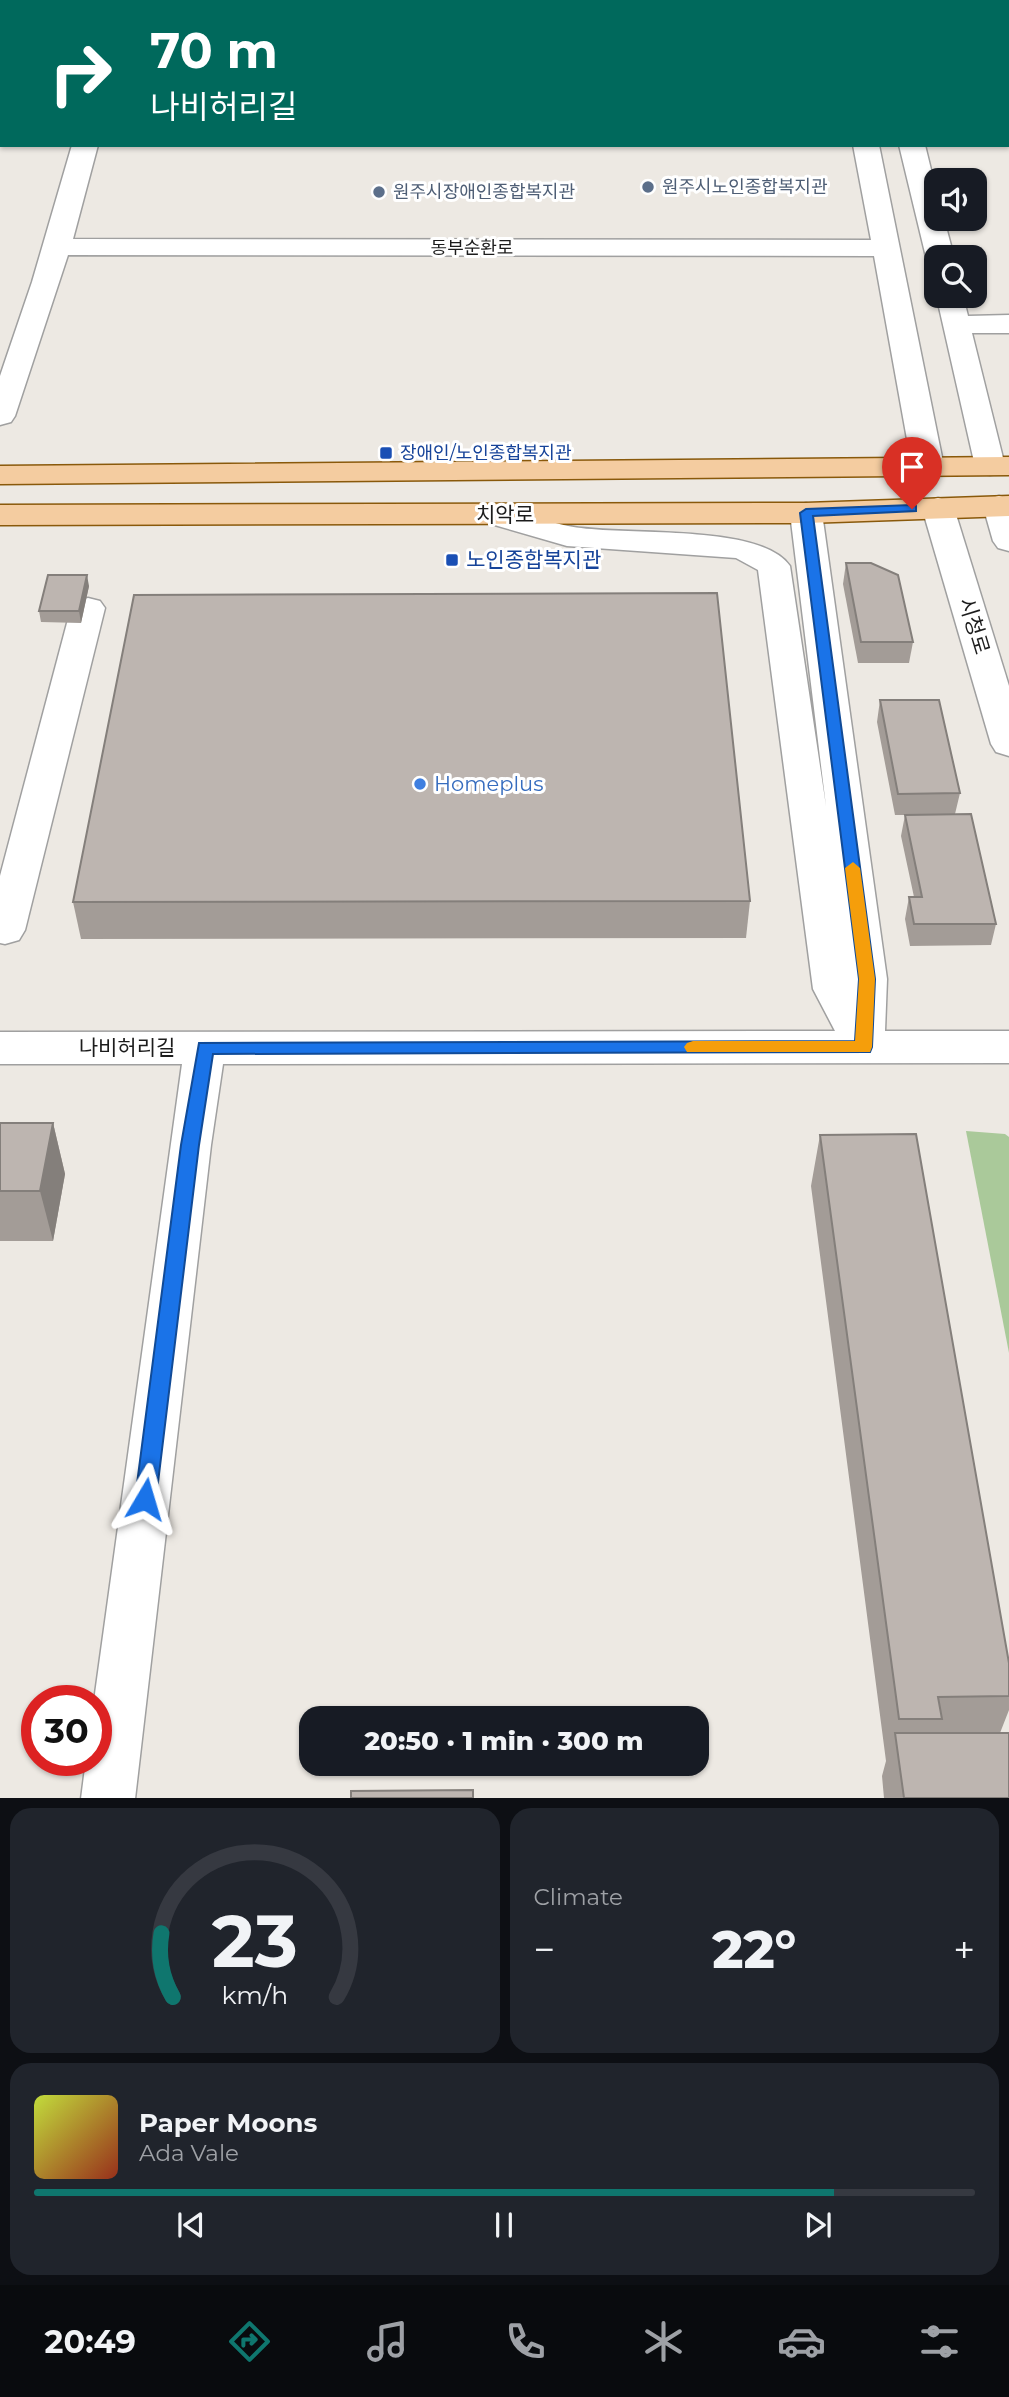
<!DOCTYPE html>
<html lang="en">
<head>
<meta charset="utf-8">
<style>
	body { margin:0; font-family:Montserrat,"Noto Sans KR",sans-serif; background:#20242c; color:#f1f3f6; height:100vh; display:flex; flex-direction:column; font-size:26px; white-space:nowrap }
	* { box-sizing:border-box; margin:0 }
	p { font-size:23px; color:#9ea1a6 }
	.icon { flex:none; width:38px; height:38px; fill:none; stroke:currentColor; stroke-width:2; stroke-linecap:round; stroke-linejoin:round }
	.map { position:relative; height:1798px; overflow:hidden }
	.drawer { display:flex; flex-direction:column; gap:10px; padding:10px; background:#0d0f14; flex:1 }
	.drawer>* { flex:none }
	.top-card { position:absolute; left:0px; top:0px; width:1010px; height:147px; box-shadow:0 2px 5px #0004; background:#00695c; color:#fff; overflow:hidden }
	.buttons { position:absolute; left:924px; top:168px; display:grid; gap:14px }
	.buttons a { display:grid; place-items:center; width:63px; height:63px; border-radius:14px; background:#171b24; box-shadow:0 2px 5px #0004; font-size:35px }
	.speed { position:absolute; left:21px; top:1685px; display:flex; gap:14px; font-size:35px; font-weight:700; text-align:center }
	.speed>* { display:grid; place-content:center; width:91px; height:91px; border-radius:50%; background:#171b24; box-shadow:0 2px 5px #0004; line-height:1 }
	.speed .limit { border:10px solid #d22; background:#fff; color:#111 }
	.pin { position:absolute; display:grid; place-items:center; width:60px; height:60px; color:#fff; margin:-72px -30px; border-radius:50% 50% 50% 0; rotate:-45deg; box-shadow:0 0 7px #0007 }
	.pin .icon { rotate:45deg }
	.me { position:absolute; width:77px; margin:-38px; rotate:7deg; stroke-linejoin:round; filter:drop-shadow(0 0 5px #0008) }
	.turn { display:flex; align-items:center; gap:24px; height:147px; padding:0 35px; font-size:32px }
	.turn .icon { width:91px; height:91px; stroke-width:2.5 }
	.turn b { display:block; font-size:49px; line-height:60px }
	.big { font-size:52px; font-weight:800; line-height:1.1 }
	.drawer .card { flex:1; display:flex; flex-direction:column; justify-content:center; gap:10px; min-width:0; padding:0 24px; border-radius:21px; background:#20242c }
	.drawer .dial { align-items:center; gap:0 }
	.dial svg { height:182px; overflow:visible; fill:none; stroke:#363941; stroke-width:7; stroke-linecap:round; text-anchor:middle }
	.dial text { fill:#f1f3f6; stroke:none }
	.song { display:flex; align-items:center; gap:21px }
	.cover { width:84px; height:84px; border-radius:10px; background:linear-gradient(135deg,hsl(70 70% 55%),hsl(10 70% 35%)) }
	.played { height:7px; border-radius:4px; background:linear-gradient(90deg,#0f766e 85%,#363941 85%) }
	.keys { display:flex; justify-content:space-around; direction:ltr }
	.heat { display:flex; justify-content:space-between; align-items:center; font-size:38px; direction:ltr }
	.drawer .tiles { flex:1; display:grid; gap:10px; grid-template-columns:1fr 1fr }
	.card:last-child { grid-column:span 2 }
	.trip { position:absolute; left:299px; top:1706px; width:410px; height:70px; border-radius:21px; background:#171b24; box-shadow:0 2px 5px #0004; font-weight:800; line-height:70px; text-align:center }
	.tabs { display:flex; height:112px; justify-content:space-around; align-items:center; background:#090b0e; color:#9ea1a6 }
	.tabs .icon { width:49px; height:49px }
	.tabs .selected { color:#0f766e }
	.tabs b { font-size:32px; color:#f1f3f6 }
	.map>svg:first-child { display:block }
</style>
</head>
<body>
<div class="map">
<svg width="1009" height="1799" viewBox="0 0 1009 1799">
	<rect width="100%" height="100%" fill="#ede9e3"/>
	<path fill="#aac99a" d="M 966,1131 L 1005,1134 L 1009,1137 L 1009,1353 Z"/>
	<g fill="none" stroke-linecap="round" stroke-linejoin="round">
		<g fill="#a6cfd7" fill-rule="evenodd">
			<path d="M 286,0 L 355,0 L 356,2 L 287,2 Z"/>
			<rect x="1008" y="10" width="1" height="30"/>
		</g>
		<g stroke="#a0a0a0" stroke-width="3">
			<g id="minor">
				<rect x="843" y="0" width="22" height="2"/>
				<rect x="888" y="0" width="22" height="2"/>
				<rect x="1008" y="106" width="1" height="14"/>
				<path d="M 72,145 L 98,145 L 73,239 L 871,240 L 853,145 L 879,145 L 944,467 L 939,474 L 928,476 L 917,474 L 912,467 L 874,256 L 68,255 L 15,416 L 11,422 L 0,425 L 0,376 L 32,282 Z"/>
				<path d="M 899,145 L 925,145 L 936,190 L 936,219 L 944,219 L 954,257 L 936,257 L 936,264 L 930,263 L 926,257 Z"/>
				<path d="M 936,294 L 963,296 L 968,316 L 1009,315 L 1009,333 L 972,333 L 1005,466 L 1001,473 L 990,475 L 979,473 L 975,466 Z"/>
				<path d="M 999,496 L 1009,499 L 1009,551 L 998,548 L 993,541 L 983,506 L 988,499 Z"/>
				<path d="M 938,498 L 949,501 L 954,508 L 1009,686 L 1009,756 L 996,752 L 991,744 L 922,508 L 927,501 Z"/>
				<path d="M 806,503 L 817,506 L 822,513 L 887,979 L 885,1031 L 1009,1031 L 1009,1063 L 223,1064 L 211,1145 L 135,1799 L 81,1799 L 86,1760 L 96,1760 L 96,1701 L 94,1701 L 182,1064 L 0,1064 L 0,1032 L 835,1031 L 813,989 L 758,570 L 736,558 L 567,546 L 484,522 L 479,515 L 484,508 L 495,505 C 519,511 543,521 568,526 C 619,537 760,522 790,566 L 826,806 L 790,513 L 795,506 Z"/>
				<path d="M 88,598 L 100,601 L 105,608 L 25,930 L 19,940 L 5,944 L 0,943 L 0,876 L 71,608 L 76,601 Z"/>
			</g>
		</g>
		<g stroke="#89590b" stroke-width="3">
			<g id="major">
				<path d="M 1009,457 L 1009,475 L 0,484 L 0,466 Z"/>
				<path d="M 1009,496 L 1009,516 L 806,523 L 0,525 L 0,505 L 806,503 Z"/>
			</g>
		</g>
		<use href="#minor" fill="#fff" fill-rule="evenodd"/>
		<use href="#major" fill="#f4cca0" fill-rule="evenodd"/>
	</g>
	<g fill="#a39c97">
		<rect x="0" y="49" width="2" height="49"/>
		<path d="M 846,563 L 913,642 L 909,663 L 858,663 L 843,584 Z"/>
		<path d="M 89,586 L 81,623 L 41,622 L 39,611 Z"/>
		<path d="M 880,700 L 960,793 L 955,814 L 996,924 L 991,945 L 910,946 L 905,919 L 909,897 L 914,897 L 901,836 L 905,815 L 895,815 L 877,722 Z"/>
		<path d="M 750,901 L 746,938 L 81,939 L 73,902 Z"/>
		<path d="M 0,1123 L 53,1123 L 65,1174 L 53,1241 L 0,1241 Z"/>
		<path d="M 820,1135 L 1009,1663 L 1009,1710 L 1000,1733 L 1009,1798 L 884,1798 L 882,1776 L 886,1761 L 811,1186 Z"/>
	</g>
	<g fill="#847f7b">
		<path d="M 87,575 L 89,586 L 81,623 L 79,611 Z"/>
		<path d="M 53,1123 L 65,1174 L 53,1241 L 40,1191 Z"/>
	</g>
	<g fill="#bdb5b0" stroke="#847f7b" stroke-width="2">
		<rect x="0" y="49" width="2" height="16"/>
		<path d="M 846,563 L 871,563 L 898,575 L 913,642 L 861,642 Z"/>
		<path d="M 48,575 L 87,575 L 79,611 L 39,611 Z"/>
		<path d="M 717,593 L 750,901 L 73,902 L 134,595 Z"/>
		<path d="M 880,700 L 939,700 L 960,793 L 898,794 Z"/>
		<path d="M 971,814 L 996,924 L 914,924 L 909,897 L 922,897 L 905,815 Z"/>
		<path d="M 0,1123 L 53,1123 L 40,1191 L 0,1191 Z"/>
		<path d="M 916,1134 L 1009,1663 L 1009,1696 L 938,1697 L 942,1719 L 899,1719 L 820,1135 Z"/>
		<path d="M 895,1733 L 1009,1733 L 1009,1798 L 904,1798 Z"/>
		<path d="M 473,1790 L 473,1798 L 351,1798 L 351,1791 Z"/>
	</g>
	<path fill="#1a73e8" stroke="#114b97" stroke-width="2" d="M 912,505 L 916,506 L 916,511 L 813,516 L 875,979 L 872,1047 L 870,1052 L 213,1054 L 199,1145 L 156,1499 L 153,1505 L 145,1508 L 138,1505 L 135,1499 L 181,1145 L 199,1043 L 855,1041 L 859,979 L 800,513 L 806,509 Z"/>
	<path fill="#f59e0b" d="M 853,862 L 860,868 L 875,979 L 872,1047 L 870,1052 L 687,1052 L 684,1047 L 687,1043 L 693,1041 L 855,1041 L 859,979 L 845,868 Z"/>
	<g fill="#5c6f8a" stroke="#fff" stroke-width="2.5">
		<circle cx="648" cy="187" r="7"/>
		<circle cx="379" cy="192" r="7"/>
	</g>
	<g fill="#1a4fb4" stroke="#fff" stroke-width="2.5">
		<rect x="379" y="446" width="14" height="14" rx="3.5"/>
		<rect x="445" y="553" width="14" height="14" rx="3.5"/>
	</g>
	<circle fill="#3f7fe0" stroke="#fff" stroke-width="2.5" cx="420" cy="784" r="7"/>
	<g text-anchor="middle" stroke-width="6" stroke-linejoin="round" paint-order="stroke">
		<g font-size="18" fill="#4e5e75" stroke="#fff" text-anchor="start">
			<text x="662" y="193">원주시노인종합복지관</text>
			<text x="393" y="198">원주시장애인종합복지관</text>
		</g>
		<g font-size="18" fill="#1c1c1c" stroke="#fff">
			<text x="472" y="254">동부순환로</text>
		</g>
		<g font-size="18" fill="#164399" stroke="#fff" text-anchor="start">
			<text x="400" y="459">장애인/노인종합복지관</text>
		</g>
		<g font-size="21" fill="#1c1c1c" stroke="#fff">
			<text x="505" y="522">치악로</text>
			<text transform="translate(974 626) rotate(73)" y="7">시청로</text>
			<text x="127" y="1055">나비허리길</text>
		</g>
		<g font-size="21" fill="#164399" stroke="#fff" text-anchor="start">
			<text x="466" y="567">노인종합복지관</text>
		</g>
		<g font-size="21" fill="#366cbe" stroke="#fff" text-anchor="start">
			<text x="434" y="791">Homeplus</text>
		</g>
	</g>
</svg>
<div class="buttons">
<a><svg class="icon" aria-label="sound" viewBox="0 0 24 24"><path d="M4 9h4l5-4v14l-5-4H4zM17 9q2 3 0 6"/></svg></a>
<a><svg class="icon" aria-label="search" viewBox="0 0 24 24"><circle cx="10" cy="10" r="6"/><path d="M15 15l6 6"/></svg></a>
</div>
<div class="speed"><div class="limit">30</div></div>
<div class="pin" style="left:912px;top:509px;background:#d93025"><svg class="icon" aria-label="arrive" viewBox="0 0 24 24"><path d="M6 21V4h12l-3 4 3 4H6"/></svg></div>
<svg class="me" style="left:145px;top:1499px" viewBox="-20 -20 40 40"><path d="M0-17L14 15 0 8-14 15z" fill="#1a73e8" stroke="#fff" stroke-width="4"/></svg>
<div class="trip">20:50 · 1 min · 300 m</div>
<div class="top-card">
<div class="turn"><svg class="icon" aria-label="right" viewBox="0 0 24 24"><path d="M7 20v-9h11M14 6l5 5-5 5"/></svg><div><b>70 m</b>나비허리길</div></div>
</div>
</div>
<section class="drawer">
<div class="tiles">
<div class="card dial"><svg viewBox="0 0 100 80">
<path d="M14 69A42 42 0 1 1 86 69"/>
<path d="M14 69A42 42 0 0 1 9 41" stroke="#0f766e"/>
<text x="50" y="56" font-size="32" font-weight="700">23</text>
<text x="50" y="72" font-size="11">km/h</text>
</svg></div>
<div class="card"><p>Climate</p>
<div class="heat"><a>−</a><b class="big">22°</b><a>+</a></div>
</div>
<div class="card">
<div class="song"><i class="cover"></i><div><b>Paper Moons</b><p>Ada Vale</p></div></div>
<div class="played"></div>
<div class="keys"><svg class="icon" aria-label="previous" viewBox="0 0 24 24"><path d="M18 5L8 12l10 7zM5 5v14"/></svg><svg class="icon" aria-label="pause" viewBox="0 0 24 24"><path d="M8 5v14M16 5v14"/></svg><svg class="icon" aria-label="next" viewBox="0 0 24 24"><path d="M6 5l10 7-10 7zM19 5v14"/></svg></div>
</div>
</div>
</section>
<nav class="tabs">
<b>20:49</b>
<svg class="icon selected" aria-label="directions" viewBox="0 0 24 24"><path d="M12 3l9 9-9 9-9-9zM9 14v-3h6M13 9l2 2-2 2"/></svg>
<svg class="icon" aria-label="music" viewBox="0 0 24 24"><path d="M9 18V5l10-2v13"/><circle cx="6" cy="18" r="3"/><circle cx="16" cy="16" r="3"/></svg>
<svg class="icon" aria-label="phone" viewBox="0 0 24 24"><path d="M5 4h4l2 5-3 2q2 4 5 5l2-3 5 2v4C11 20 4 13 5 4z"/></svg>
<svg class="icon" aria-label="climate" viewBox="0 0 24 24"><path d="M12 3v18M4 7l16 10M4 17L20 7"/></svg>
<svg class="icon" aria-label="car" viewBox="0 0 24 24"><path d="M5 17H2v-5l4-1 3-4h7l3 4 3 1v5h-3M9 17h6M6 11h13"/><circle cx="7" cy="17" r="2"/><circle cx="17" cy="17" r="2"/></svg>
<svg class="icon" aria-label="filters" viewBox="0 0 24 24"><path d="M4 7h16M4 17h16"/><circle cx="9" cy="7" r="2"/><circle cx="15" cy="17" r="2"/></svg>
</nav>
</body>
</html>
